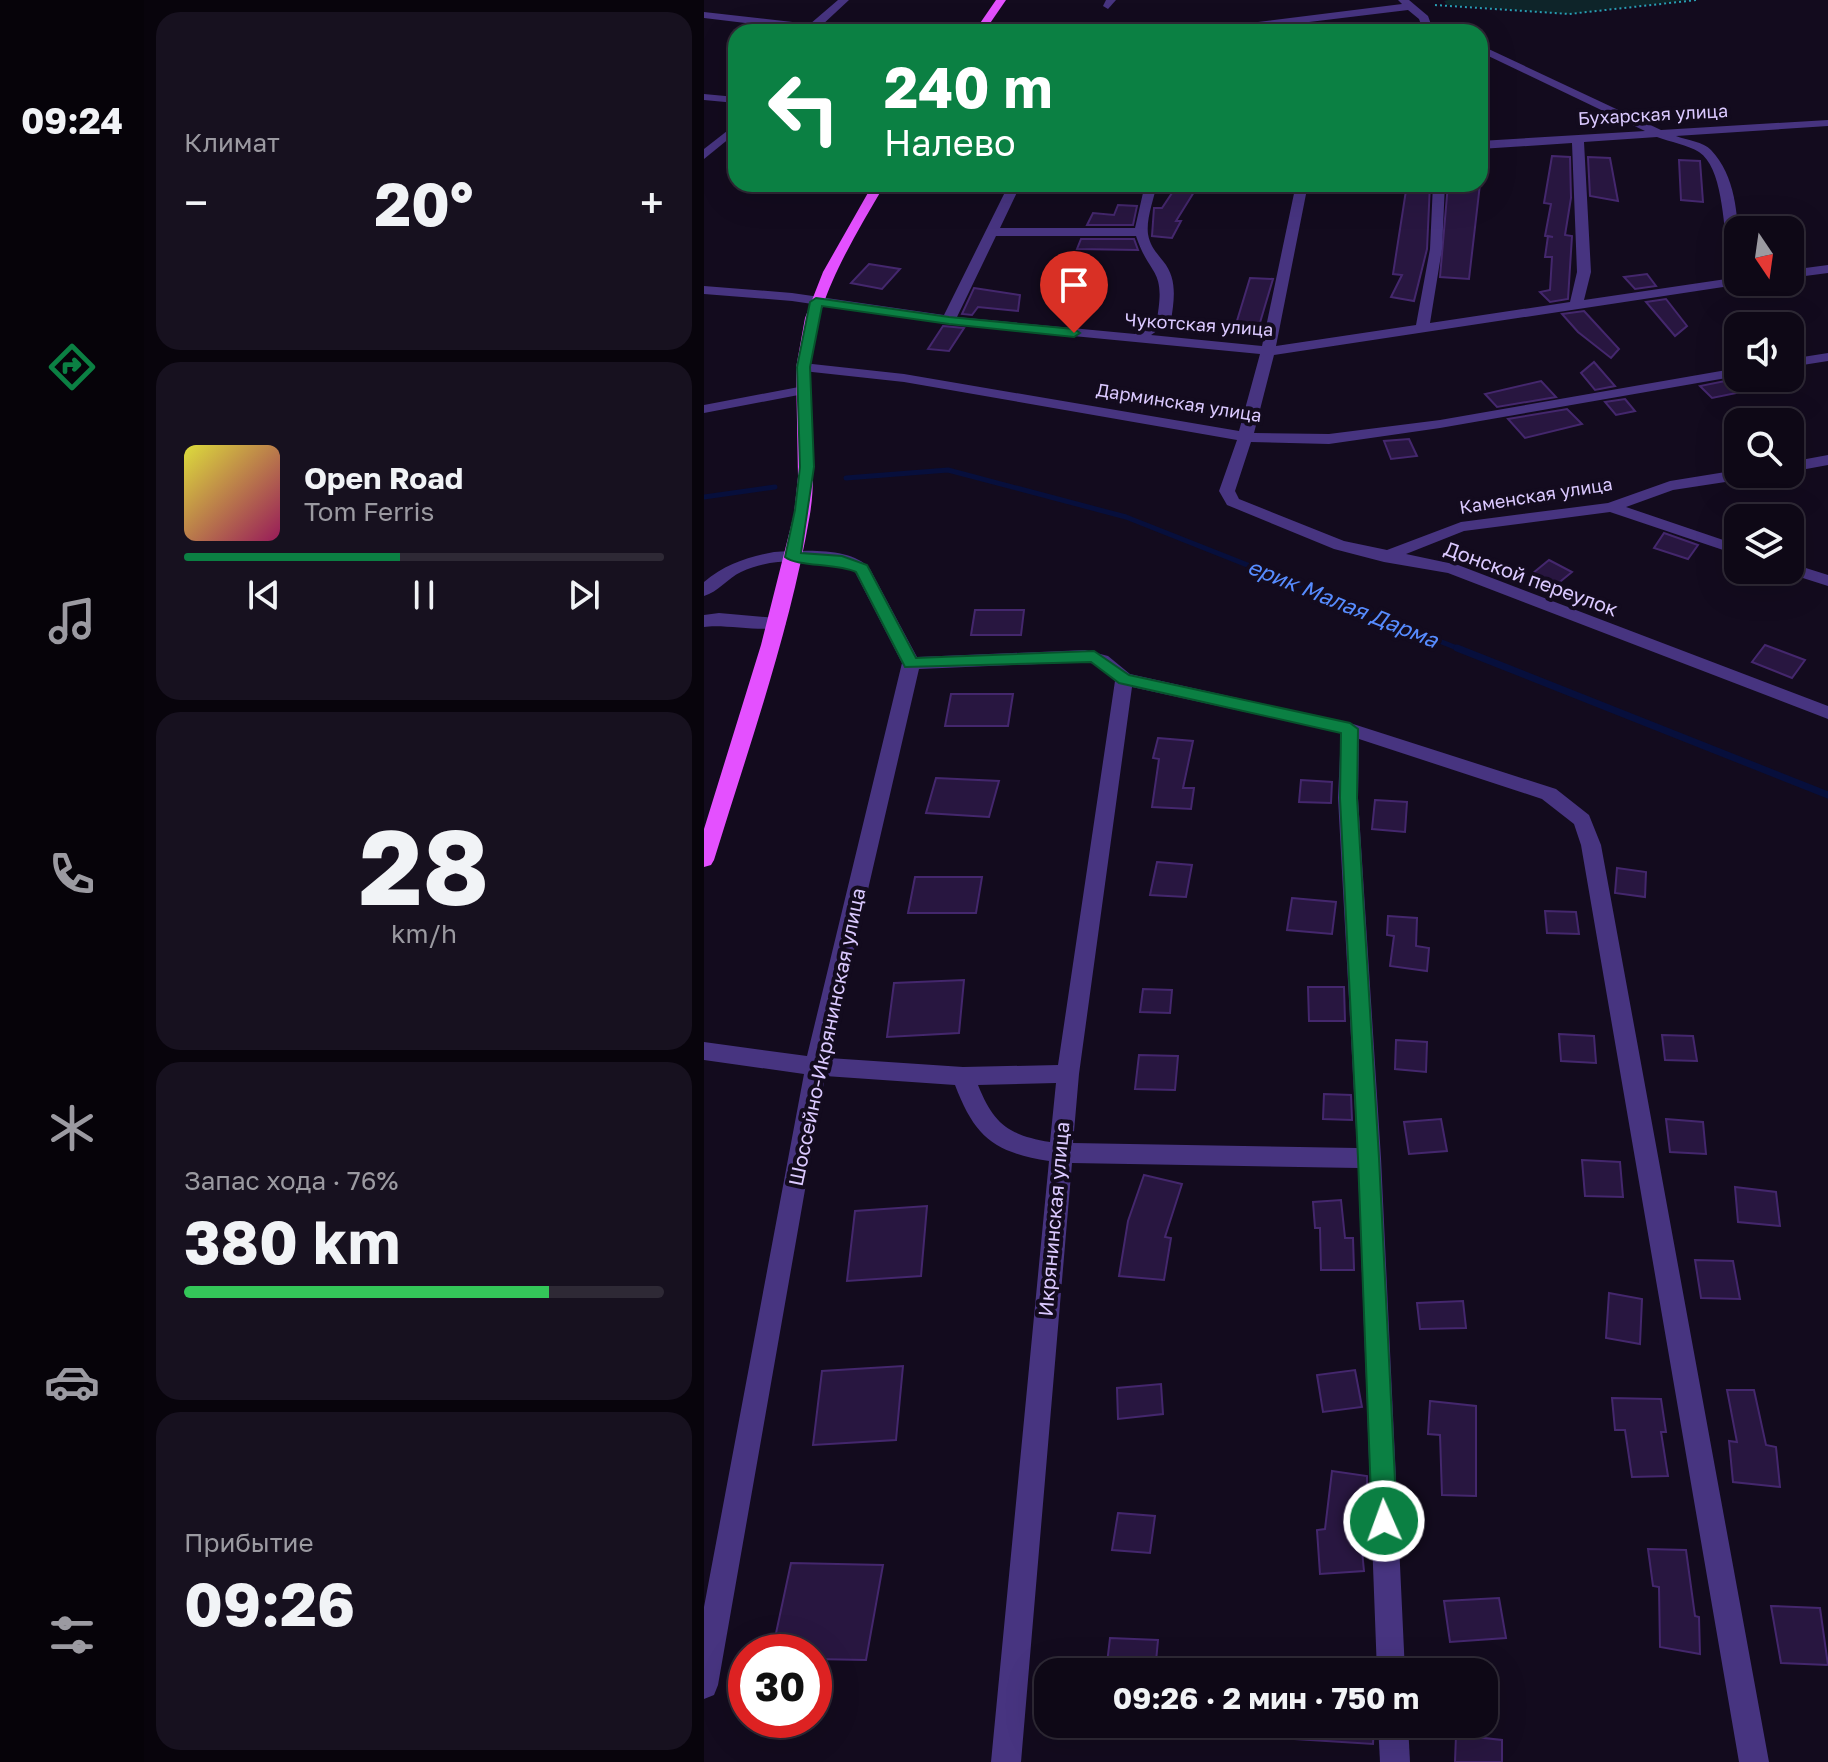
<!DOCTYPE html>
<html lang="ru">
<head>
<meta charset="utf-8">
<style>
	body { margin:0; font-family:"Golos Text",sans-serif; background:#17111f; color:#f1f3f6; height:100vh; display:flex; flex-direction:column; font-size:30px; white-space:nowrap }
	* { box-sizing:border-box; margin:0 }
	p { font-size:26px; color:#9b9aa1 }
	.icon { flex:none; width:44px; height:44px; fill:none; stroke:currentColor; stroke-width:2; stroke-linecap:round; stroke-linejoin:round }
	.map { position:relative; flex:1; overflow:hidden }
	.side { display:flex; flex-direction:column; gap:12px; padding:12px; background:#08040c; width:560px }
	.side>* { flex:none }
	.top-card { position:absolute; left:24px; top:24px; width:760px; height:168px; border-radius:24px; box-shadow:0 8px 32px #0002,0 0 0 2px #2e2935; background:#0b8043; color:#fff; overflow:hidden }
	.needle { width:52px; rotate:167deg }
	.controls { position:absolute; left:1020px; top:216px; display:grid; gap:16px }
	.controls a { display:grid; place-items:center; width:80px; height:80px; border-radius:16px; background:#0e0816; box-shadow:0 8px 32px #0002,0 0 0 2px #2e2935; font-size:40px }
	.speed { position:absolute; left:24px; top:1634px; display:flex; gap:16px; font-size:40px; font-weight:700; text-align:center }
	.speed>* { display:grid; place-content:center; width:104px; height:104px; border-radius:50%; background:#0e0816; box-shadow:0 8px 32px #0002,0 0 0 2px #2e2935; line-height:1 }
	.speed .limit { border:12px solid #d22; background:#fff; color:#111 }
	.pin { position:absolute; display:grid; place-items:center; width:68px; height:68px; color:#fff; margin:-82px -34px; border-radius:50% 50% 50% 0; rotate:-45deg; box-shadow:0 0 8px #0007 }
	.pin .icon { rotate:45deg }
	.me { position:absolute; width:88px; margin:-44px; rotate:358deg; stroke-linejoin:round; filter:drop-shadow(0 0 6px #0008) }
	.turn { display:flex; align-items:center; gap:28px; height:168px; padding:0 24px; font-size:36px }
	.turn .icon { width:104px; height:104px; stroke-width:2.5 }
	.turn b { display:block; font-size:56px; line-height:68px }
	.big { font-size:60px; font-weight:700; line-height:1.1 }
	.side .tile { flex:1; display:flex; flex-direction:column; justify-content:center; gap:12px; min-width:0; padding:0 28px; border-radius:24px; background:#17111f }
	.side .dial { align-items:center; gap:0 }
	.dial b { font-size:104px; line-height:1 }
	.song { display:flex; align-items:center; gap:24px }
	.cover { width:96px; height:96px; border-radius:12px; background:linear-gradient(135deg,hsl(60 70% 55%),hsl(330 70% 35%)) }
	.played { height:8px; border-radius:4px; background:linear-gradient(90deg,#0b8043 45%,#2e2935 45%) }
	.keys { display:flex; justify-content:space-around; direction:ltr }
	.heat { display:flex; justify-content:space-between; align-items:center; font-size:44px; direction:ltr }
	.charge { height:12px; border-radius:6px; background:linear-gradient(90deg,#34c759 76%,#2e2935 0) }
	.trip { position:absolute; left:330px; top:1658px; width:464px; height:80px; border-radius:24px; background:#0e0816; box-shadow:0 8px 32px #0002,0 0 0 2px #2e2935; font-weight:700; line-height:80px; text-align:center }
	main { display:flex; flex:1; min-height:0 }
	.tab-bar { display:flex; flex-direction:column; width:144px; justify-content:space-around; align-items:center; background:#060309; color:#9b9aa1 }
	.tab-bar .icon { width:56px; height:56px }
	.tab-bar .selected { color:#0b8043 }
	.tab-bar b { font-size:36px; color:#f1f3f6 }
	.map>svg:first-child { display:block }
</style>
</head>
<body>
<main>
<nav class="tab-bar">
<b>09:24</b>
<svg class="icon selected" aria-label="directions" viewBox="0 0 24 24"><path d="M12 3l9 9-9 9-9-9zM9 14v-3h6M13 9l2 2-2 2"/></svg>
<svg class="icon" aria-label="music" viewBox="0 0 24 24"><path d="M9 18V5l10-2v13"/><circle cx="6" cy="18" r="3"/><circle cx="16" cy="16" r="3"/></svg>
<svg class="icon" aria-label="phone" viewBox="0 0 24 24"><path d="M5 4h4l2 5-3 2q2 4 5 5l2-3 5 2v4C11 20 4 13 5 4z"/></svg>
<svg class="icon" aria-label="climate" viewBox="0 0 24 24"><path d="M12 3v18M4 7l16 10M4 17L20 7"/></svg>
<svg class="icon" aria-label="car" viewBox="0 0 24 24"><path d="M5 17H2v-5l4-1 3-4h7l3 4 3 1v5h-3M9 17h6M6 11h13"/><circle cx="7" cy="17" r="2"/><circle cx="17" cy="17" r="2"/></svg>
<svg class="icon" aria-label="filters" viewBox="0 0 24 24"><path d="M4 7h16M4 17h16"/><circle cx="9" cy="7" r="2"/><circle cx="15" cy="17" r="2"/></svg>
</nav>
<section class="side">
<div class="tile"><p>Климат</p>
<div class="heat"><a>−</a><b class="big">20°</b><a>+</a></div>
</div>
<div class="tile">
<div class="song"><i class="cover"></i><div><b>Open Road</b><p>Tom Ferris</p></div></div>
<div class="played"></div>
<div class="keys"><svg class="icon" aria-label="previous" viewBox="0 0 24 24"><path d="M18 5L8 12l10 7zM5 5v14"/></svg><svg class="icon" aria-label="pause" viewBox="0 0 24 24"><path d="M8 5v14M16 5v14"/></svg><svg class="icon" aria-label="next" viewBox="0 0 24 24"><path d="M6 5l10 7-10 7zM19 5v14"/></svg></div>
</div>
<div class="tile dial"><b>28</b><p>km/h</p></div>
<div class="tile"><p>Запас хода · 76%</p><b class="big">380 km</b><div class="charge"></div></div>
<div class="tile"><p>Прибытие</p><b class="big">09:26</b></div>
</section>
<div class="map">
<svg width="1124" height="1762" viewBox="0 0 1124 1762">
	<rect width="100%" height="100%" fill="#130b1e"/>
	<path fill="#0e2429" d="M 744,0 L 987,0 L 865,14 L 743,5 L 740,1 Z"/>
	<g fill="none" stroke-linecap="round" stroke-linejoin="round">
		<g stroke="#070f3c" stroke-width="5">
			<path d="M 142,478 L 244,470 L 422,517 L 758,650"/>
			<path d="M 0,497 L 71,487"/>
		</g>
		<path stroke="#070f3c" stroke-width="7" d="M 753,648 L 1124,795"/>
	</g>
	<g fill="#281640" stroke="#44276d" stroke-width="2">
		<path d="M 848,156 L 866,157 L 867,198 L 861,235 L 868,236 L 864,299 L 846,302 L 836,292 L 846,290 L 848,257 L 841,257 L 844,236 L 849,237 L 841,236 L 847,204 L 840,203 Z"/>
		<path d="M 884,157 L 906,158 L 914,201 L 886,196 Z"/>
		<path d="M 975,160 L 996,161 L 999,202 L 977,200 Z"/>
		<path d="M 474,184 L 495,184 L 472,221 L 477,221 L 468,238 L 448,236 L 450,208 L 458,208 Z"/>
		<path d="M 703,184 L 726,184 L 723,249 L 710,301 L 687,297 L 698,275 L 689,274 Z"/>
		<path d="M 744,184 L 776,184 L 765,279 L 736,277 Z"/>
		<path d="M 414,205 L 433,206 L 429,225 L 383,225 L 389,213 L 410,215 Z"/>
		<path d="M 377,239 L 430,239 L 434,250 L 373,249 Z"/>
		<path d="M 165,264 L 196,269 L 178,289 L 147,283 Z"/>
		<path d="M 943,274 L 952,286 L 931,289 L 920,277 Z"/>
		<path d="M 546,278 L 569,279 L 555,326 L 532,324 Z"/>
		<path d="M 270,288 L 316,295 L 314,311 L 274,307 L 268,315 L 258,314 Z"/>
		<path d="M 962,299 L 983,326 L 971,336 L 942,302 Z"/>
		<path d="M 880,311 L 915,349 L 907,358 L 874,332 L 858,314 Z"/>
		<path d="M 239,326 L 260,328 L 245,351 L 224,349 Z"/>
		<path d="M 890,362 L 911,386 L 891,390 L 877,373 Z"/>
		<path d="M 1036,378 L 1056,378 L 1057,388 L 1008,398 L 996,386 Z"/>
		<path d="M 837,381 L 852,397 L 793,407 L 781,394 Z"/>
		<path d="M 921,399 L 931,411 L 912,415 L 901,402 Z"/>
		<path d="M 863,409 L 878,424 L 821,438 L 804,419 Z"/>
		<path d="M 705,439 L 713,456 L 687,459 L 680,441 Z"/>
		<path d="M 960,533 L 994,545 L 984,559 L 950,548 Z"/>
		<path d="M 845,560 L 868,572 L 852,585 L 829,573 Z"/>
		<path d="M 271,610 L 320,610 L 317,635 L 267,635 Z"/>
		<path d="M 1061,645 L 1101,660 L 1088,678 L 1048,662 Z"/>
		<path d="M 247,694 L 309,694 L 304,726 L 241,726 Z"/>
		<path d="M 454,738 L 489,741 L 479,788 L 490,788 L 487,809 L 448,807 L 455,759 L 449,758 Z"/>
		<path d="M 232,778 L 295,781 L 285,817 L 222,813 Z"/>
		<path d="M 597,780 L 628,782 L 627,803 L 595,802 Z"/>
		<path d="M 671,800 L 703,802 L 701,832 L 668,829 Z"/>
		<path d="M 453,862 L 488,865 L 482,897 L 446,895 Z"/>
		<path d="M 913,868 L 942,872 L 941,897 L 911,893 Z"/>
		<path d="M 211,877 L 278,877 L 272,913 L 204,913 Z"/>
		<path d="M 588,898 L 632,902 L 628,934 L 583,930 Z"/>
		<path d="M 841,911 L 872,912 L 875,934 L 843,933 Z"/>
		<path d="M 684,916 L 713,918 L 712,946 L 725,948 L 723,971 L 686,966 L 690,936 L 683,935 Z"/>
		<path d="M 260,980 L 255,1033 L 183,1037 L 190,983 Z"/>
		<path d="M 604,987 L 640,987 L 641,1021 L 605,1021 Z"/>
		<path d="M 439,989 L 468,990 L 466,1013 L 436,1012 Z"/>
		<path d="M 855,1034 L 890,1036 L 892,1063 L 857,1061 Z"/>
		<path d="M 958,1035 L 989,1036 L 993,1061 L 961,1060 Z"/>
		<path d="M 692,1040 L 723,1042 L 722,1072 L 691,1069 Z"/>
		<path d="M 435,1055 L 474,1056 L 471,1090 L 431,1089 Z"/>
		<path d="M 620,1094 L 647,1095 L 648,1120 L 619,1119 Z"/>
		<path d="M 737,1119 L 743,1151 L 705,1154 L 700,1122 Z"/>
		<path d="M 962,1119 L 999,1122 L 1002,1154 L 966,1152 Z"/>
		<path d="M 878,1160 L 916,1162 L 919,1197 L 881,1196 Z"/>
		<path d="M 440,1175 L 478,1184 L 461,1237 L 467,1238 L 460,1280 L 415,1276 L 424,1221 Z"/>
		<path d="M 1031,1187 L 1072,1192 L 1076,1226 L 1034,1222 Z"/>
		<path d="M 637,1200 L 641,1238 L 649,1238 L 650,1270 L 617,1270 L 616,1228 L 611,1228 L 609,1202 Z"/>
		<path d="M 223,1206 L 217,1276 L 143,1281 L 151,1211 Z"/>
		<path d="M 991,1260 L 1029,1261 L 1036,1299 L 997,1298 Z"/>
		<path d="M 905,1293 L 938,1299 L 936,1344 L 902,1338 Z"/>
		<path d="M 759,1301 L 762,1328 L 716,1329 L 713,1303 Z"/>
		<path d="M 199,1366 L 192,1440 L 109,1445 L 118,1371 Z"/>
		<path d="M 651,1370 L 658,1407 L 619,1412 L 613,1375 Z"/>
		<path d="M 457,1384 L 459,1414 L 414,1419 L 413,1388 Z"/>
		<path d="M 1023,1390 L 1050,1390 L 1062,1445 L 1072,1447 L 1076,1487 L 1029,1482 L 1025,1441 L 1033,1442 Z"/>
		<path d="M 908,1398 L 957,1399 L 962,1432 L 957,1432 L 964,1476 L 928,1477 L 921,1430 L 911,1430 Z"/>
		<path d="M 726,1401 L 772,1406 L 772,1496 L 738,1495 L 736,1435 L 724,1434 Z"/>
		<path d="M 628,1471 L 663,1476 L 663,1512 L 654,1510 L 660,1571 L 616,1574 L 613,1530 L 621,1529 Z"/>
		<path d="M 414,1513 L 451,1516 L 446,1553 L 408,1550 Z"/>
		<path d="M 944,1549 L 982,1550 L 991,1616 L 995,1617 L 996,1654 L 956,1647 L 955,1587 L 949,1586 Z"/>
		<path d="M 87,1563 L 179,1565 L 162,1660 L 110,1659 L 110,1652 L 68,1652 Z"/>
		<path d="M 795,1598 L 802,1638 L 746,1642 L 740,1601 Z"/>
		<path d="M 1067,1606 L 1116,1608 L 1124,1665 L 1077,1663 Z"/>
		<path d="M 406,1638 L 454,1640 L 451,1672 L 402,1672 Z"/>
		<path d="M 591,1724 L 670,1724 L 669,1744 L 591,1739 Z"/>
		<path d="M 752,1735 L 798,1740 L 798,1762 L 751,1762 Z"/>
	</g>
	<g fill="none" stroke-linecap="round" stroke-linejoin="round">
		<path stroke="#289eb3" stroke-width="2" stroke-dasharray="2 3" stroke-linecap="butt" d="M 731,5 L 865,14 L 993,0"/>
		<g fill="#473480" fill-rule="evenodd">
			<path d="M 134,0 L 145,0 L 117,26 L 149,32 L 98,32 L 99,30 L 0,18 L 0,12 L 106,24 Z"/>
			<path d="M 402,0 L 412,0 L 404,9 L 399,6 Z"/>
			<path d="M 694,0 L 705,0 L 724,16 L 728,27 L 725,32 L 715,32 L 718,27 L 715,19 L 704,10 L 523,32 L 493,32 L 498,29 L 698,4 Z"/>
			<path d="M 776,45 L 957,130 L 1124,120 L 1124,126 L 972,136 C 982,140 1000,142 1007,150 C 1039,184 1034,240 1034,282 L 1039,284 L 570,355 L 550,433 L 625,434 L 736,420 L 1034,368 L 1034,376 L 736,428 L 625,444 L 547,442 L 531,491 L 535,499 L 640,541 L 683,550 L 757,522 L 904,503 L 966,481 L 1034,470 L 1034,474 L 1049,474 L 1041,479 L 969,490 L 922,507 L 1034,545 L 1034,555 L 906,512 L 760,531 L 702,554 L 754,565 L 1124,706 L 1124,719 L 744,573 L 680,562 L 630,549 L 523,505 L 515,491 L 533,440 L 200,382 L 99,371 L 92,367 L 99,363 L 200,374 L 535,431 L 556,354 L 245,324 L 88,301 L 0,294 L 0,286 L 88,293 L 240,315 L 305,184 L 317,184 L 296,228 L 431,228 L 441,184 L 453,184 C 450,198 442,219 444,234 C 446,246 452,252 459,261 C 474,279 470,300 467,321 L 447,335 L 558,346 L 592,184 L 604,184 L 572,346 L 712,325 L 726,249 L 729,184 L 741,184 L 738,249 L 726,323 L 866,302 L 873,272 L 868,143 L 776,149 L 776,141 L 941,131 L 776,52 ZM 953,137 C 966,142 984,145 995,152 C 1024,171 1018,249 1029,278 L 880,300 L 887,272 L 880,142 ZM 292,236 L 432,236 C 446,278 462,267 453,319 L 431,334 L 253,317 Z"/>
			<path d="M 0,94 L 32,97 L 32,103 L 0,100 Z"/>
			<path d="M 32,124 L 32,133 L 0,159 L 0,149 Z"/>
			<path d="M 1124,265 L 1124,273 L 1086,278 L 1086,270 Z"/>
			<path d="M 1124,353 L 1124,361 L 1086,367 L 1086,359 Z"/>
			<path d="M 100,386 L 105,387 L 105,393 L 0,413 L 0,405 Z"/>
			<path d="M 1124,455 L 1124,465 L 1086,472 L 1086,462 Z"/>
			<path d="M 70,552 C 98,551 147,546 166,569 L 213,657 L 381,650 L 404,656 L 426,674 L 646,723 L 852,789 L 885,815 L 897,845 L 1065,1762 L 1035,1762 L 877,845 L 870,824 L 838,799 L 655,739 L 654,798 L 677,1158 L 701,1672 L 673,1672 L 654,1168 L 368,1163 L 317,1762 L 287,1762 L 345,1161 C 289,1152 271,1137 251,1085 L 121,1076 L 14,1685 L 10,1695 L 0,1699 L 0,1607 L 100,1074 L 0,1060 L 0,1042 L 103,1056 L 198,663 L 151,572 L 145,567 C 110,561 70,556 37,572 C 24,578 14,592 0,596 L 0,582 C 21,564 44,557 70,552 ZM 381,662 L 392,664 L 411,681 L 354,1065 L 259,1067 L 125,1058 L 215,669 ZM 428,687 L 637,733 L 634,798 L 653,1148 L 369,1143 L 375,1074 ZM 352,1083 L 346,1142 C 305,1135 290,1125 274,1085 Z"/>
			<path d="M 1086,563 L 1124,575 L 1124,586 L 1080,572 L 1086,570 Z"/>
			<path d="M 15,613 L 73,618 L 82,624 C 71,635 20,623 0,627 L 0,615 Z"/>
			<path d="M 674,1724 L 704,1724 L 706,1762 L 676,1762 Z"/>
		</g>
		<g fill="#e450ff" fill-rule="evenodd">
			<path d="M 292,0 L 302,0 L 280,32 L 270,32 Z"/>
			<path d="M 169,184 L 181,184 C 148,241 110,300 106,368 C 103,417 114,465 106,514 C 86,632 45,746 10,860 L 7,865 L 0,867 L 0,829 L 57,645 L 90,514 L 94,477 L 92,368 L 101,318 L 119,272 Z"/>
		</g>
	</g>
	<path fill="#0b8043" stroke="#07532c" stroke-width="2" d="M 112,298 L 245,317 L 370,329 L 376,333 L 370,337 L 245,324 L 118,306 L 106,367 L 110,467 L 97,553 L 138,556 L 163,565 L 212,658 L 390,651 L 425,675 L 646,723 L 654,729 L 653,798 L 675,1158 L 693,1521 L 689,1530 L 680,1533 L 672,1530 L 668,1521 L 654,1158 L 636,798 L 637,733 L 415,683 L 387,662 L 201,667 L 152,572 C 132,563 93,567 81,557 L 91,510 L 96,467 L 93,367 L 106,302 Z"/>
	<g text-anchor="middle" stroke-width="8" stroke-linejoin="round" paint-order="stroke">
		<g font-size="18" fill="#dbc9ff" stroke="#130b1e">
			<text transform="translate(949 115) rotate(-3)" y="6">Бухарская улица</text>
			<text transform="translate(495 325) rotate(4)" y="6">Чукотская улица</text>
			<text transform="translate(475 403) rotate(9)" y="6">Дарминская улица</text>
			<text transform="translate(832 496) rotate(-9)" y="6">Каменская улица</text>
		</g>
		<g font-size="20" fill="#dbc9ff" stroke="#130b1e">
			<text transform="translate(827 579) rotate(20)" y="7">Донской переулок</text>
			<text transform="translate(123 1037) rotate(-78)" y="7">Шоссейно-Икрянинская улица</text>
			<text transform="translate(350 1219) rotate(-85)" y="7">Икрянинская улица</text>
		</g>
		<g font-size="22" font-style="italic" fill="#578cff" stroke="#130b1e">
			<text transform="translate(639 603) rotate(22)" y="8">ерик Малая Дарма</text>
		</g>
	</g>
</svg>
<div class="controls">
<a><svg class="needle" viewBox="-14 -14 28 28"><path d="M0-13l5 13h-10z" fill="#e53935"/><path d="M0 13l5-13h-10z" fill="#9b9aa1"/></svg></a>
<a><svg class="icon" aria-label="sound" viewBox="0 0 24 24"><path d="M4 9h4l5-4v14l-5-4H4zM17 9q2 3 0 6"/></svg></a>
<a><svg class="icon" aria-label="search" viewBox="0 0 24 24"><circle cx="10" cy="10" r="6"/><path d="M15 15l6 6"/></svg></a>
<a><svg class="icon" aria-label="layers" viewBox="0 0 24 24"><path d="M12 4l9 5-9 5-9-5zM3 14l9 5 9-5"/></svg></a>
</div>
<div class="speed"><div class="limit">30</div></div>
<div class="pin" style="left:370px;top:333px;background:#d93025"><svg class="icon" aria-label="arrive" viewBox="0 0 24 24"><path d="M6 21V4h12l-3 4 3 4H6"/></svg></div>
<svg class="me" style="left:680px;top:1521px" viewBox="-20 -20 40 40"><circle r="17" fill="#0b8043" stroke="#fff" stroke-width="3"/><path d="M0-11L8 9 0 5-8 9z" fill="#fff"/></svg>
<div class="trip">09:26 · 2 мин · 750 m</div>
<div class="top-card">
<div class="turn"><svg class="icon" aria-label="left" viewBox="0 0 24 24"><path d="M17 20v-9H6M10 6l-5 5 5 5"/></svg><div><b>240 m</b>Налево</div></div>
</div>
</div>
</main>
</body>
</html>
